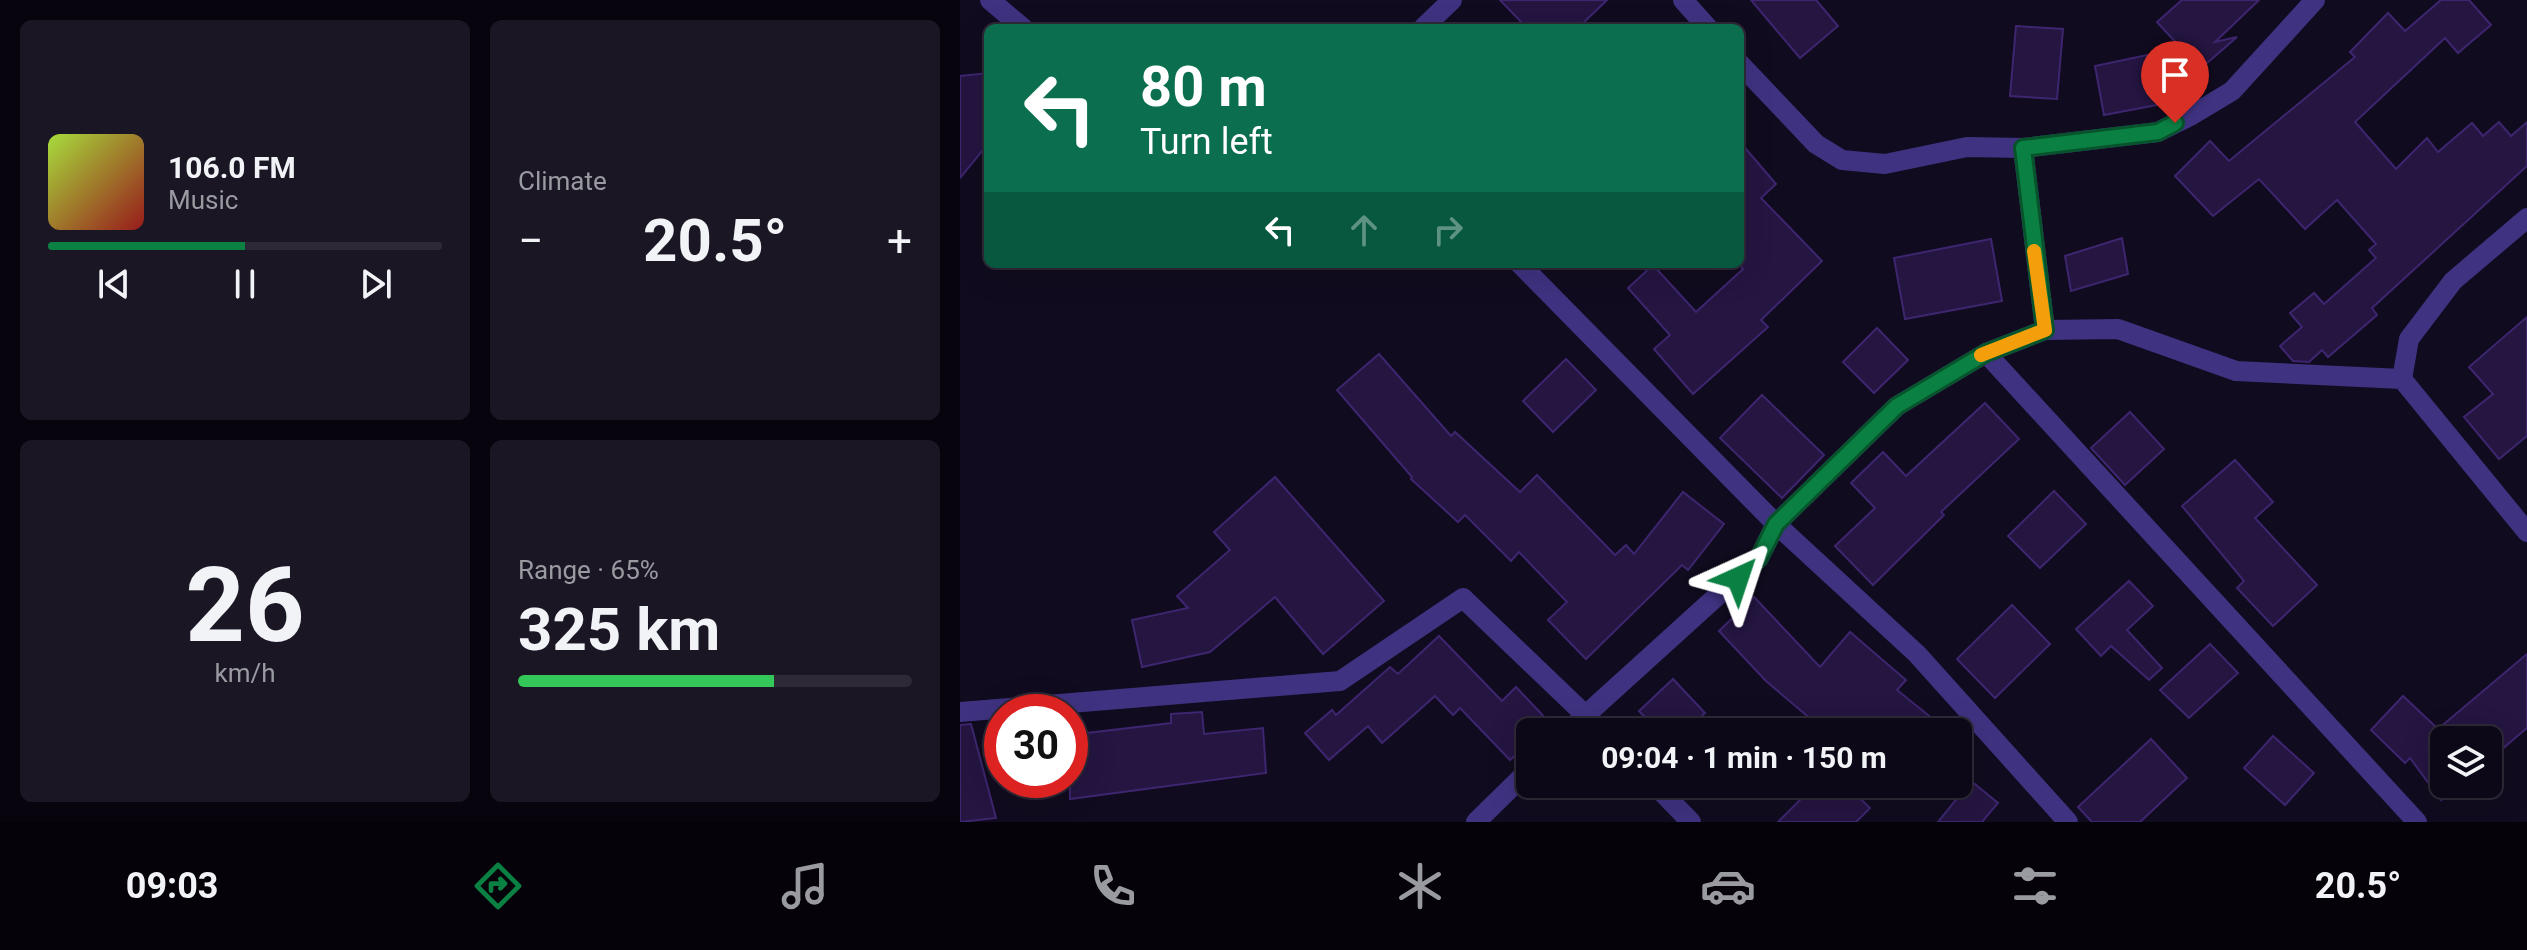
<!DOCTYPE html>
<html lang="en">
<head>
<meta charset="utf-8">
<style>
	body { margin:0; font-family:Roboto,sans-serif; background:#1b1624; color:#f1f3f6; height:100vh; display:flex; flex-direction:column; font-size:30px; white-space:nowrap }
	* { box-sizing:border-box; margin:0 }
	p { font-size:26px; color:#9a9aa1 }
	.icon { flex:none; width:44px; height:44px; fill:none; stroke:currentColor; stroke-width:2; stroke-linecap:round; stroke-linejoin:round }
	.map { position:relative; flex:1; overflow:hidden }
	.details { display:flex; flex-direction:column; gap:20px; padding:20px; background:#07040d; width:960px }
	.details>* { flex:none }
	.top-card { position:absolute; left:24px; top:24px; width:760px; height:244px; border-radius:12px; box-shadow:0 8px 32px #0002,0 0 0 2px #2d2936; background:#0b6e4f; color:#fff; overflow:hidden }
	.fabs { position:absolute; left:1470px; top:726px; display:grid; gap:16px }
	.fabs a { display:grid; place-items:center; width:72px; height:72px; border-radius:12px; background:#0d0817; box-shadow:0 8px 32px #0002,0 0 0 2px #2d2936; font-size:40px }
	.speed { position:absolute; left:24px; top:694px; display:flex; gap:16px; font-size:40px; font-weight:700; text-align:center }
	.speed>* { display:grid; place-content:center; width:104px; height:104px; border-radius:50%; background:#0d0817; box-shadow:0 8px 32px #0002,0 0 0 2px #2d2936; line-height:1 }
	.speed .limit { border:12px solid #d22; background:#fff; color:#111 }
	.pin { position:absolute; display:grid; place-items:center; width:68px; height:68px; color:#fff; margin:-82px -34px; border-radius:50% 50% 50% 0; rotate:-45deg; box-shadow:0 0 8px #0007 }
	.pin .icon { rotate:45deg }
	.me { position:absolute; width:88px; margin:-44px; rotate:42deg; stroke-linejoin:round; filter:drop-shadow(0 0 6px #0008) }
	.turn { display:flex; align-items:center; gap:28px; height:168px; padding:0 24px; font-size:36px }
	.turn .icon { width:104px; height:104px; stroke-width:2.5 }
	.turn b { display:block; font-size:56px; line-height:68px }
	.lanes { display:flex; align-items:center; height:76px; padding:0 24px; background:#0003; justify-content:center; gap:40px; direction:ltr }
	.lanes .off { opacity:.35 }
	.big { font-size:60px; font-weight:700; line-height:1.1 }
	.details .tile { flex:1; display:flex; flex-direction:column; justify-content:center; gap:12px; min-width:0; padding:0 28px; border-radius:12px; background:#1b1624 }
	.details .dial { align-items:center; gap:0 }
	.dial b { font-size:104px; line-height:1 }
	.song { display:flex; align-items:center; gap:24px }
	.cover { width:96px; height:96px; border-radius:12px; background:linear-gradient(135deg,hsl(80 70% 55%),hsl(0 70% 35%)) }
	.played { height:8px; border-radius:4px; background:linear-gradient(90deg,#0b8043 50%,#2d2936 50%) }
	.keys { display:flex; justify-content:space-around; direction:ltr }
	.heat { display:flex; justify-content:space-between; align-items:center; font-size:44px; direction:ltr }
	.charge { height:12px; border-radius:6px; background:linear-gradient(90deg,#34c759 65%,#2d2936 0) }
	.details .tiles { flex:1; display:grid; gap:20px; grid-template-columns:repeat(2,1fr) }
	.trip { position:absolute; left:556px; top:718px; width:456px; height:80px; border-radius:12px; background:#0d0817; box-shadow:0 8px 32px #0002,0 0 0 2px #2d2936; font-weight:700; line-height:80px; text-align:center }
	.dock { display:flex; height:128px; justify-content:space-around; align-items:center; background:#050309; color:#9a9aa1 }
	.dock .icon { width:56px; height:56px }
	.dock .on { color:#0b8043 }
	.dock b { font-size:36px; color:#f1f3f6 }
	main { display:flex; flex:1; min-height:0 }
	.map>svg:first-child { display:block }
</style>
</head>
<body>
<main>
<section class="details">
<div class="tiles">
<div class="tile">
<div class="song"><i class="cover"></i><div><b>106.0 FM</b><p>Music</p></div></div>
<div class="played"></div>
<div class="keys"><svg class="icon" aria-label="previous" viewBox="0 0 24 24"><path d="M18 5L8 12l10 7zM5 5v14"/></svg><svg class="icon" aria-label="pause" viewBox="0 0 24 24"><path d="M8 5v14M16 5v14"/></svg><svg class="icon" aria-label="next" viewBox="0 0 24 24"><path d="M6 5l10 7-10 7zM19 5v14"/></svg></div>
</div>
<div class="tile"><p>Climate</p>
<div class="heat"><a>−</a><b class="big">20.5°</b><a>+</a></div>
</div>
<div class="tile dial"><b>26</b><p>km/h</p></div>
<div class="tile"><p>Range · 65%</p><b class="big">325 km</b><div class="charge"></div></div>
</div>
</section>
<div class="map">
<svg width="1567" height="822" viewBox="0 0 1567 822">
	<rect width="100%" height="100%" fill="#110b1f"/>
	<g fill="#241541" stroke="#3d266f" stroke-width="2">
		<path d="M 540,0 L 647,0 L 618,28 L 567,28 Z"/>
		<path d="M 791,0 L 856,0 L 878,26 L 840,58 Z"/>
		<path d="M 1222,0 L 1299,0 L 1255,42 L 1277,37 L 1216,90 L 1218,101 L 1144,115 L 1135,66 L 1221,48 L 1197,22 Z"/>
		<path d="M 1481,0 L 1509,0 L 1531,25 L 1498,53 L 1485,38 L 1395,122 L 1436,169 L 1467,138 L 1478,152 L 1512,123 L 1523,136 L 1539,122 L 1551,136 L 1567,122 L 1567,166 L 1412,308 L 1417,315 L 1368,357 L 1362,350 L 1349,362 L 1333,361 L 1320,346 L 1342,327 L 1330,313 L 1354,293 L 1364,304 L 1416,258 L 1409,250 L 1416,244 L 1377,200 L 1345,229 L 1299,179 L 1253,216 L 1215,176 L 1250,141 L 1269,161 L 1395,57 L 1390,52 L 1428,13 L 1445,31 Z"/>
		<path d="M 1056,26 L 1103,29 L 1097,99 L 1050,96 Z"/>
		<path d="M 28,73 L 28,144 L 0,178 L 0,76 Z"/>
		<path d="M 780,142 L 816,184 L 801,198 L 862,261 L 801,320 L 808,327 L 733,394 L 694,349 L 710,335 L 668,288 L 693,265 L 736,312 L 783,269 L 780,265 Z"/>
		<path d="M 1162,238 L 1168,274 L 1111,291 L 1105,256 Z"/>
		<path d="M 1031,239 L 1042,301 L 945,319 L 934,258 Z"/>
		<path d="M 1567,317 L 1567,436 L 1539,459 L 1504,417 L 1533,394 L 1509,367 Z"/>
		<path d="M 917,328 L 948,360 L 914,393 L 883,362 Z"/>
		<path d="M 419,354 L 491,436 L 495,432 L 560,492 L 577,475 L 655,555 L 666,545 L 674,554 L 723,492 L 764,524 L 728,570 L 722,565 L 626,659 L 588,620 L 607,602 L 559,552 L 551,561 L 505,515 L 498,522 L 451,479 L 452,477 L 377,390 Z"/>
		<path d="M 606,359 L 636,390 L 593,432 L 563,401 Z"/>
		<path d="M 802,395 L 864,455 L 822,498 L 760,438 Z"/>
		<path d="M 1025,403 L 1059,439 L 981,512 L 984,515 L 913,585 L 875,546 L 915,508 L 891,483 L 923,452 L 946,476 Z"/>
		<path d="M 1170,412 L 1204,449 L 1165,485 L 1131,448 Z"/>
		<path d="M 1275,460 L 1313,502 L 1295,518 L 1357,585 L 1313,626 L 1277,588 L 1284,581 L 1222,506 Z"/>
		<path d="M 315,477 L 424,601 L 363,654 L 315,597 L 250,652 L 182,667 L 172,620 L 228,608 L 217,596 L 270,550 L 254,532 Z"/>
		<path d="M 1094,491 L 1126,524 L 1080,568 L 1048,536 Z"/>
		<path d="M 1169,581 L 1193,606 L 1167,630 L 1202,668 L 1189,680 L 1151,646 L 1141,656 L 1116,629 Z"/>
		<path d="M 794,597 L 860,667 L 890,632 L 946,680 L 937,690 L 989,732 L 866,732 L 806,681 L 759,631 Z"/>
		<path d="M 1052,605 L 1090,644 L 1035,698 L 997,659 Z"/>
		<path d="M 479,636 L 542,701 L 556,687 L 590,723 L 580,732 L 570,732 L 570,742 L 550,760 L 500,708 L 493,715 L 475,696 L 422,743 L 408,726 L 369,760 L 345,733 L 372,710 L 376,715 L 430,667 L 438,674 Z"/>
		<path d="M 1250,644 L 1278,673 L 1229,718 L 1200,690 Z"/>
		<path d="M 1567,654 L 1567,728 L 1528,761 L 1528,740 L 1484,740 L 1484,784 L 1500,784 L 1481,800 L 1450,758 L 1445,763 L 1411,730 L 1443,696 L 1478,729 Z"/>
		<path d="M 713,679 L 745,713 L 725,732 L 699,732 L 679,711 Z"/>
		<path d="M 242,712 L 244,734 L 303,728 L 306,773 L 110,799 L 110,735 L 211,723 L 211,714 Z"/>
		<path d="M 11,724 L 36,818 L 0,822 L 0,725 Z"/>
		<path d="M 1313,736 L 1354,773 L 1325,805 L 1284,768 Z"/>
		<path d="M 1191,739 L 1227,778 L 1180,822 L 1132,822 L 1118,807 Z"/>
		<path d="M 1011,781 L 1038,803 L 1022,822 L 978,822 Z"/>
		<path d="M 856,784 L 885,784 L 910,808 L 896,822 L 818,822 Z"/>
	</g>
	<g fill="none" stroke-linecap="round" stroke-linejoin="round">
		<g stroke="#3f3281" stroke-width="20">
			<path d="M 30,0 L 63,28"/>
			<path d="M 723,0 L 748,28"/>
			<path d="M 463,28 L 492,0"/>
			<path d="M 780,64 L 856,144 L 882,160 L 925,164 L 1007,147 L 1063,148"/>
			<path d="M 560,264 L 816,524 L 799,558 L 607,732"/>
			<path d="M 1085,330 L 1063,148 L 1198,132 L 1232,115 L 1272,91 L 1355,0"/>
			<path d="M 1026,353 L 1457,822"/>
			<path d="M 1442,379 L 1449,339 L 1493,281 L 1567,218"/>
			<path d="M 0,712 L 380,681 L 503,598 L 643,732"/>
			<path d="M 694,784 L 731,822"/>
			<path d="M 516,822 L 570,769"/>
			<path d="M 1108,822 L 957,654 L 816,524 L 937,406 L 1026,353 L 1085,330 L 1158,329 L 1276,371 L 1442,379 L 1567,532"/>
		</g>
	</g>
	<g fill="none" stroke-linecap="round" stroke-linejoin="round">
		<g stroke="#07532c" stroke-width="20">
			<path id="route" d="M 778,578 L 799,558 L 816,524 L 937,406 L 1026,353 L 1085,330 L 1063,148 L 1198,132 L 1215,123"/>
		</g>
		<use href="#route" stroke="#0b8043" stroke-width="14"/>
		<path stroke="#f59e0b" stroke-width="14" d="M 1021,355 L 1085,330 L 1074,251"/>
	</g>
</svg>
<div class="fabs">
<a><svg class="icon" aria-label="layers" viewBox="0 0 24 24"><path d="M12 4l9 5-9 5-9-5zM3 14l9 5 9-5"/></svg></a>
</div>
<div class="speed"><div class="limit">30</div></div>
<div class="pin" style="left:1215px;top:123px;background:#d93025"><svg class="icon" aria-label="arrive" viewBox="0 0 24 24"><path d="M6 21V4h12l-3 4 3 4H6"/></svg></div>
<svg class="me" style="left:778px;top:578px" viewBox="-20 -20 40 40"><path d="M0-17L14 15 0 8-14 15z" fill="#0b8043" stroke="#fff" stroke-width="4"/></svg>
<div class="trip">09:04 · 1 min · 150 m</div>
<div class="top-card">
<div class="turn"><svg class="icon" aria-label="left" viewBox="0 0 24 24"><path d="M17 20v-9H6M10 6l-5 5 5 5"/></svg><div><b>80 m</b>Turn left</div></div>
<div class="lanes"><svg class="icon" aria-label="left" viewBox="0 0 24 24"><path d="M17 20v-9H6M10 6l-5 5 5 5"/></svg><svg class="icon off" aria-label="ahead" viewBox="0 0 24 24"><path d="M12 20V5M6 11l6-6 6 6"/></svg><svg class="icon off" aria-label="right" viewBox="0 0 24 24"><path d="M7 20v-9h11M14 6l5 5-5 5"/></svg></div>
</div>
</div>
</main>
<nav class="dock">
<b>09:03</b>
<svg class="icon on" aria-label="directions" viewBox="0 0 24 24"><path d="M12 3l9 9-9 9-9-9zM9 14v-3h6M13 9l2 2-2 2"/></svg>
<svg class="icon" aria-label="music" viewBox="0 0 24 24"><path d="M9 18V5l10-2v13"/><circle cx="6" cy="18" r="3"/><circle cx="16" cy="16" r="3"/></svg>
<svg class="icon" aria-label="phone" viewBox="0 0 24 24"><path d="M5 4h4l2 5-3 2q2 4 5 5l2-3 5 2v4C11 20 4 13 5 4z"/></svg>
<svg class="icon" aria-label="climate" viewBox="0 0 24 24"><path d="M12 3v18M4 7l16 10M4 17L20 7"/></svg>
<svg class="icon" aria-label="car" viewBox="0 0 24 24"><path d="M5 17H2v-5l4-1 3-4h7l3 4 3 1v5h-3M9 17h6M6 11h13"/><circle cx="7" cy="17" r="2"/><circle cx="17" cy="17" r="2"/></svg>
<svg class="icon" aria-label="filters" viewBox="0 0 24 24"><path d="M4 7h16M4 17h16"/><circle cx="9" cy="7" r="2"/><circle cx="15" cy="17" r="2"/></svg>
<b>20.5°</b>
</nav>
</body>
</html>
